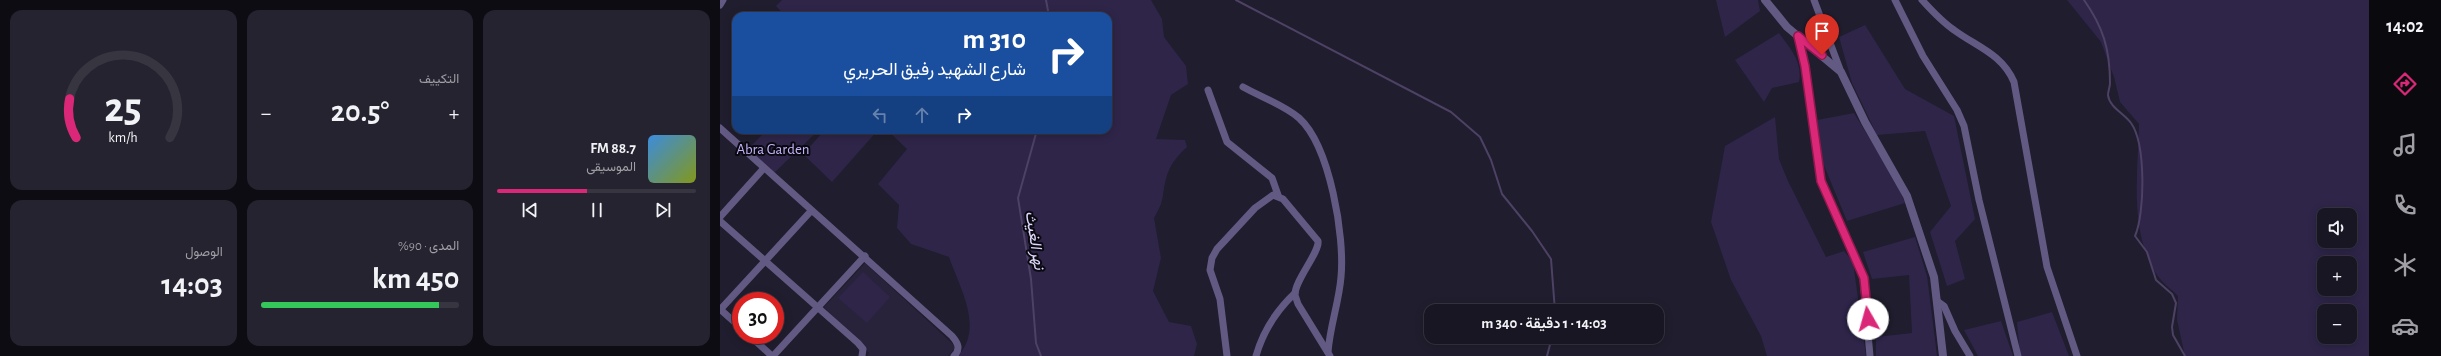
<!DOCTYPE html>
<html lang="ar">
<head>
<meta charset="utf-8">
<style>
	body { margin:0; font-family:"Alegreya Sans",Vazirmatn,sans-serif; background:#25232f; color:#f1f3f6; direction:rtl; height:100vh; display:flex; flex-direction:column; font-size:15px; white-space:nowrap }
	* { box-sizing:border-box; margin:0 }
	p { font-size:13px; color:#9f9fa5 }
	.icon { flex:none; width:22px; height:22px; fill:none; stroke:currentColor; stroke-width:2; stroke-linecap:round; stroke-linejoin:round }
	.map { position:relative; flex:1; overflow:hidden; direction:ltr }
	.details { display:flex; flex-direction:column; gap:10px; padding:10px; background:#0d0c13; width:720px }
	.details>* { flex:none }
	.top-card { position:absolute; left:12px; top:12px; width:380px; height:122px; border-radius:12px; box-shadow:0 2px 10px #0003,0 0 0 1px #363540; direction:rtl; background:#1a4fa0; color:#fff; overflow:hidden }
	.buttons { position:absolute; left:1597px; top:208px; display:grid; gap:8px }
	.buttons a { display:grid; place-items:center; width:40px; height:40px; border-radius:8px; background:#181622; box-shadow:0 2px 10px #0003,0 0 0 1px #363540; font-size:20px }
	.speed { position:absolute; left:12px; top:292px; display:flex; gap:8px; font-size:20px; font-weight:700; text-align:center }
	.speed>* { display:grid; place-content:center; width:52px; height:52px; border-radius:50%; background:#181622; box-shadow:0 2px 10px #0003,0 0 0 1px #363540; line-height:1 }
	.speed .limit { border:6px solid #d22; background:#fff; color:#111 }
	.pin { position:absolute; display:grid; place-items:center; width:34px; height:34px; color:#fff; margin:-41px -17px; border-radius:50% 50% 50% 0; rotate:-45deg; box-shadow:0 0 4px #0007 }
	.pin .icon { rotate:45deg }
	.me { position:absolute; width:44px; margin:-22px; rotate:353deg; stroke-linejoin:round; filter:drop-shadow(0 0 3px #0008) }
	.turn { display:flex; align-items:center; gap:14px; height:84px; padding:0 20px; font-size:18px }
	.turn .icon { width:52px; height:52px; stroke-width:2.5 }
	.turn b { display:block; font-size:28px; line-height:34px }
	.lanes { display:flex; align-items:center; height:38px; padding:0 20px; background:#0003; justify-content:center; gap:20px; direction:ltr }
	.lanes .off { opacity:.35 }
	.big { font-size:30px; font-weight:600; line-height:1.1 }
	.details .widget { flex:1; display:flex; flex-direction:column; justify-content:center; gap:6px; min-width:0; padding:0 14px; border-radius:12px; background:#25232f }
	.details .dial { align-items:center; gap:0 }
	.dial svg { height:104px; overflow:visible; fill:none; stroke:#363540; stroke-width:7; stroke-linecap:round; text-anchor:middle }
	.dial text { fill:#f1f3f6; stroke:none }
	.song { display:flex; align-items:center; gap:12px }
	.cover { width:48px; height:48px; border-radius:6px; background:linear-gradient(135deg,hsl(210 70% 55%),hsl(70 70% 35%)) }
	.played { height:4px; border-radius:2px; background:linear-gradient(90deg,#db2777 45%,#363540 45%) }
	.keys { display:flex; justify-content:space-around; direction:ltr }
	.heat { display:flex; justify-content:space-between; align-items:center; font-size:22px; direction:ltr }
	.charge { height:6px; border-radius:3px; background:linear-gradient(90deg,#34c759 90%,#363540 0) }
	.details .tiles { flex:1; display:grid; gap:10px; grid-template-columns:repeat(3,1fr) }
	.widget:first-child { grid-row:span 2 }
	.trip { position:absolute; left:704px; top:304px; width:240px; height:40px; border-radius:12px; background:#181622; box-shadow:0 2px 10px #0003,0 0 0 1px #363540; font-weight:600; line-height:40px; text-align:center; direction:rtl }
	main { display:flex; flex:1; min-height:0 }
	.menu { display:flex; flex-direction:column; width:72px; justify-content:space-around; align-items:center; background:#0a090e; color:#9f9fa5 }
	.menu .icon { width:28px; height:28px }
	.menu .current { color:#db2777 }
	.menu b { font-size:18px; color:#f1f3f6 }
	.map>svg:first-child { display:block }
</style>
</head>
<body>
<main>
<nav class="menu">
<b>14:02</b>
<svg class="icon current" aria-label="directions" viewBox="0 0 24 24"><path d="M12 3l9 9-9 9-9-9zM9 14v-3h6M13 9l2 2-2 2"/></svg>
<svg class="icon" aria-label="music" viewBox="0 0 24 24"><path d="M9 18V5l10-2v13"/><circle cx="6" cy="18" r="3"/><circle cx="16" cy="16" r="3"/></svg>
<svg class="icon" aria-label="phone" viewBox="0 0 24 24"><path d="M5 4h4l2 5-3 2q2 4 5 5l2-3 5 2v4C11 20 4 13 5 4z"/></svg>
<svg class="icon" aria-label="climate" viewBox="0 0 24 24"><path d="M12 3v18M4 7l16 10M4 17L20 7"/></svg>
<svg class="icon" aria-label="car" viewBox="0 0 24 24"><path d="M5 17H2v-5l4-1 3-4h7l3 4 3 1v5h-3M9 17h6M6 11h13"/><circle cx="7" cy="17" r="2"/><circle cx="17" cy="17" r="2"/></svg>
</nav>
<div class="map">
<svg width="1649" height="356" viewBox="0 0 1649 356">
	<rect width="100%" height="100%" fill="#201d2e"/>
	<path fill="#28223a" d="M 145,263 L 236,347 L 228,356 L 147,356 L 149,353 L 104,307 Z"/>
	<g fill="#2e2549" fill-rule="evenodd">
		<path d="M 62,0 L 431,0 L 442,19 L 444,37 L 466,66 L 468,84 L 451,95 L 436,139 L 465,140 L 467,147 C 457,156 449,166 446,179 C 441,197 446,198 434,218 L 441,258 L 433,291 L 449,322 L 471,326 L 477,344 L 474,356 L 238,356 C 264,327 240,289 229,257 L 191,244 L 177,228 L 179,205 L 158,184 L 187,149 L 167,130 L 388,130 L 388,16 L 65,16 L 56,6 Z"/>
		<path d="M 996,0 L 1038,0 L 1040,11 L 1005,37 Z"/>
		<path d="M 1347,0 L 1649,0 L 1649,356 L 1465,356 L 1457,320 L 1458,296 C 1451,289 1440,281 1435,272 C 1409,229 1418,172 1419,124 L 1400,102 L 1394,77 L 1381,42 ZM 1604,215 L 1630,215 L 1630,241 L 1604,241 ZM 1604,263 L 1630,263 L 1630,289 L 1604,289 ZM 1604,311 L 1630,311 L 1630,337 L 1604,337 Z"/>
		<path d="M 1145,25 L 1185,89 L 1234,116 L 1255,219 L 1235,241 L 1245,279 L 1227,286 L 1210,232 L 1231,206 L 1205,131 L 1157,135 L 1132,83 L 1119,37 Z"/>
		<path d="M 1059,33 C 1070,48 1083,62 1079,82 L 1052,88 L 1044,102 L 1015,60 Z"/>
		<path d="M 1134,113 L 1177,183 L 1185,203 L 1127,221 L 1103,163 L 1097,120 Z"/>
		<path d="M 1055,117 L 1059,159 L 1068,181 L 1106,257 L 1124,251 L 1133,262 L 1146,356 L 1047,356 L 1041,336 L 1011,280 L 991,222 L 1005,146 Z"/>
		<path d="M 47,130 L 99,130 L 53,174 L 28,149 Z"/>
		<path d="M 105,130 L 158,130 L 112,182 L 83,154 Z"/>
		<path d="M 1195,237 L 1207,276 L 1217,356 L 1156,356 L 1156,337 L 1192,333 L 1189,275 L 1152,279 L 1143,252 Z"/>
		<path d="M 143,272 L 170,297 L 147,323 L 118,298 Z"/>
		<path d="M 1332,312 L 1349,356 L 1300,356 L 1297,322 Z"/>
		<path d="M 1281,321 L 1293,356 L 1258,356 L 1244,330 Z"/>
	</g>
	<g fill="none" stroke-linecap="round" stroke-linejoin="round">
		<g stroke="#4d4164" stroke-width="2">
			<path d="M 326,0 L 329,16"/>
			<path d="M 516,0 L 731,112 L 760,137 L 771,160 L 782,194 L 812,231 L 831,259 L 835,311"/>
			<path d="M 1364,0 C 1383,27 1390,49 1390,83 C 1390,87 1388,91 1388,95 C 1389,107 1405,114 1411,123 C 1426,144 1425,213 1415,236 L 1427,252 L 1436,280 L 1452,294 L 1456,303 L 1452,327 L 1453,335 L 1465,356"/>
			<path d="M 317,130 L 298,198 L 311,279 L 316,343 L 321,356"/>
			<path d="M 827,356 L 832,337"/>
		</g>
		<g stroke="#635a84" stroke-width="7">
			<path d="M 1094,0 L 1121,72"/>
			<path d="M 1175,0 L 1203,56 L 1237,110 L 1244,126 L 1259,200 L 1298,356"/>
			<path d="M 1202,0 C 1212,11 1222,22 1234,30 C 1257,47 1282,54 1294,82 L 1327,267 L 1357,356"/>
			<path d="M 0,5 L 3,0"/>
			<path d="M 1078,36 L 1085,66 L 1101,181 L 1143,278 L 1150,356"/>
			<path d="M 523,87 C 541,97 564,105 579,118 C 610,146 625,237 621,277 C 619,302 610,326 608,352"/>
			<path d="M 488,90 L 507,142 L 552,178 L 558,195"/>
			<path d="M 0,128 L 232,336 C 238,343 241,349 234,356"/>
			<path d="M 0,217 L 44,168"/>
			<path d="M 0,221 L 138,343 L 143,349 L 142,356"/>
			<path d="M 1217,301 L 1224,306 L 1235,331 L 1250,356"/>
			<path d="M 0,309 L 21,328"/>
			<path d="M 0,310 L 91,211"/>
			<path d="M 29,335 L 52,356"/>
			<path d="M 53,356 L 145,256"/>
			<path d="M 507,356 L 500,299 L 490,270 L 492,258 L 497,249 L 535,208 L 553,195 L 563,199 L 598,241 C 600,252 574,281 575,295 L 578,304 L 610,356"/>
			<path d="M 536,356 C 543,331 557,310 575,293"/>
		</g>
		<path stroke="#635a84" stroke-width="8" d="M 1045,0 L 1067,27 L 1121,72 L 1145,122 L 1187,196 L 1214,277 L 1223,356"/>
	</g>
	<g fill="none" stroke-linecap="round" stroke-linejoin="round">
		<g stroke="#8e194d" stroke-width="10">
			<path id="route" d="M 1102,55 L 1078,36 L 1085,66 L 1101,181 L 1144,278 L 1148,319"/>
		</g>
		<use href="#route" stroke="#db2777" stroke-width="7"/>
	</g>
	<g text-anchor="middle" stroke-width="4" stroke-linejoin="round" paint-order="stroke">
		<g font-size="15" fill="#c3b4f7" stroke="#0a0810">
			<text x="53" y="154">Abra Garden</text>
		</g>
		<g font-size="16" font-style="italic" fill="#e0dafc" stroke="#0a0810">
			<text transform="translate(316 240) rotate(81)" y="6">نهر الغيث</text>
		</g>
	</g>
</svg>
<div class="buttons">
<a><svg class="icon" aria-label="sound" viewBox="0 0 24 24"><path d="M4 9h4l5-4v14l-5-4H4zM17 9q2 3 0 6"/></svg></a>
<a>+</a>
<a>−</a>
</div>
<div class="speed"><div class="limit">30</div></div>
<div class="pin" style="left:1102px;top:55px;background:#d93025"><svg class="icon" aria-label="arrive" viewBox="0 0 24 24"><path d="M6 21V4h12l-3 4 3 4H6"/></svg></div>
<svg class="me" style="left:1148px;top:319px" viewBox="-20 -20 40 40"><circle r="19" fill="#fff"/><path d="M0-13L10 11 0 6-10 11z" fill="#db2777"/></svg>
<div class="trip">14:03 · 1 دقيقة · 340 m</div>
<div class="top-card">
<div class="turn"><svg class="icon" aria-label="right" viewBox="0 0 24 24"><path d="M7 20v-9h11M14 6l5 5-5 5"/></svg><div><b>310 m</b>شارع الشهيد رفيق الحريري</div></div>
<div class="lanes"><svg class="icon off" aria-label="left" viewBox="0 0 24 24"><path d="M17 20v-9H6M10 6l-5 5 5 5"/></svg><svg class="icon off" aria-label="ahead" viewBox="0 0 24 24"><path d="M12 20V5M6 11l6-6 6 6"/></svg><svg class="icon" aria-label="right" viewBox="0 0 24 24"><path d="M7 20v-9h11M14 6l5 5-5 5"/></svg></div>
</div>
</div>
<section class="details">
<div class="tiles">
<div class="widget">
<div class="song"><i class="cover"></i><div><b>88.7 FM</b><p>الموسيقى</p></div></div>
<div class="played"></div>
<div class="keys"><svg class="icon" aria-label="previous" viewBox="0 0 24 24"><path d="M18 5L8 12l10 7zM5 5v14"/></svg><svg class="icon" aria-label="pause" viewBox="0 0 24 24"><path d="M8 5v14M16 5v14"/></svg><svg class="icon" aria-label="next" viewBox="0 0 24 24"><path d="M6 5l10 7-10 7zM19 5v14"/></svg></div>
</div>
<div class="widget"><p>التكييف</p>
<div class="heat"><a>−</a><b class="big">20.5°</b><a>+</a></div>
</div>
<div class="widget dial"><svg viewBox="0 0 100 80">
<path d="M14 69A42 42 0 1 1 86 69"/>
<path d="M14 69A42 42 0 0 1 9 39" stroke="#db2777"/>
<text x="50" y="56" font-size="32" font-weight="700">25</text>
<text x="50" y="72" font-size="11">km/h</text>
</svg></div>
<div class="widget"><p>المدى · 90%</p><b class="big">450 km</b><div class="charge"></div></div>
<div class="widget"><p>الوصول</p><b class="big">14:03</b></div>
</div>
</section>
</main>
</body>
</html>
